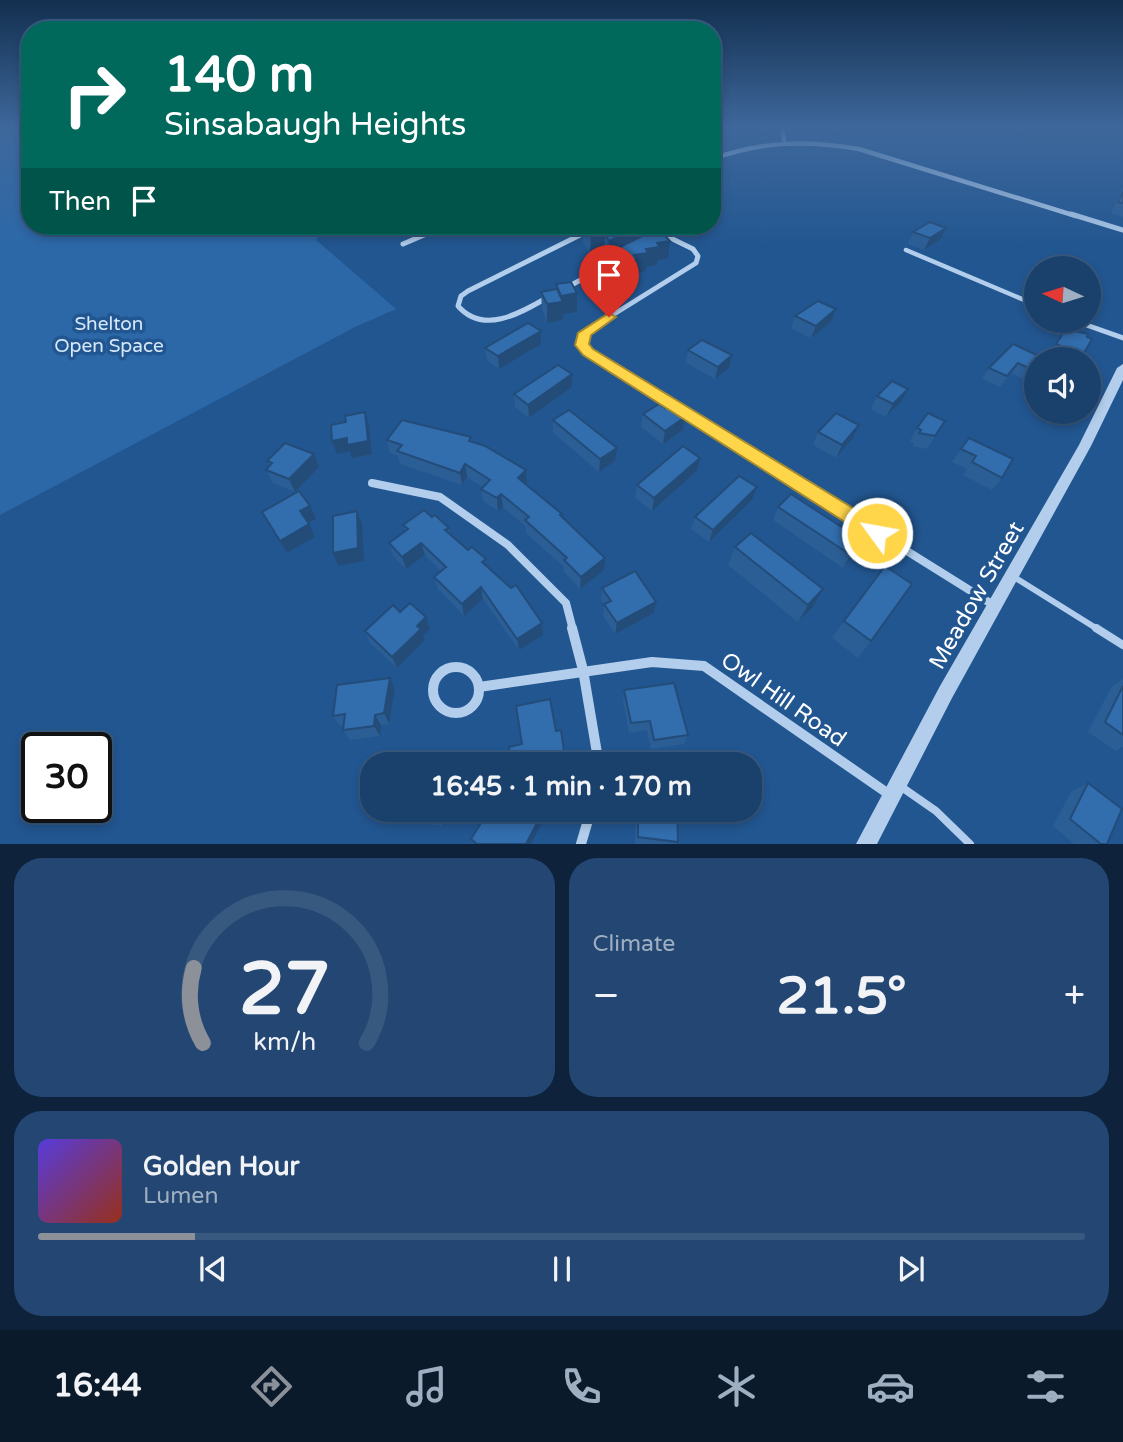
<!DOCTYPE html>
<html lang="en">
<head>
<meta charset="utf-8">
<style>
	body { margin:0; font-family:"Varela Round",sans-serif; background:#234772; color:#f1f3f6; height:100vh; display:flex; flex-direction:column; font-size:26px; white-space:nowrap }
	* { box-sizing:border-box; margin:0 }
	p { font-size:23px; color:#9fafc2 }
	.icon { flex:none; width:38px; height:38px; fill:none; stroke:currentColor; stroke-width:2; stroke-linecap:round; stroke-linejoin:round }
	.map { position:relative; height:844px; overflow:hidden }
	.side { display:flex; flex-direction:column; gap:14px; padding:14px; background:#0e233b; flex:1 }
	.side>* { flex:none }
	.banner { position:absolute; left:21px; top:21px; width:700px; height:214px; border-radius:28px; box-shadow:0 4px 10px #0003,0 0 0 2px #38597f; background:#00695c; color:#fff; overflow:hidden }
	.needle { width:46px; rotate:274deg }
	.fabs { position:absolute; left:1024px; top:256px; display:grid; gap:14px }
	.fabs a { display:grid; place-items:center; width:77px; height:77px; border-radius:50%; background:#1a406c; box-shadow:0 4px 10px #0003,0 0 0 2px #38597f; font-size:35px }
	.speed { position:absolute; left:21px; top:732px; display:flex; gap:14px; font-size:35px; font-weight:700; text-align:center }
	.speed>* { display:grid; place-content:center; width:91px; height:91px; border-radius:50%; background:#1a406c; box-shadow:0 4px 10px #0003,0 0 0 2px #38597f; line-height:1 }
	.speed .limit { border:4px solid #111; border-radius:10px; background:#fff; color:#111 }
	.pin { position:absolute; display:grid; place-items:center; width:60px; height:60px; color:#fff; margin:-72px -30px; border-radius:50% 50% 50% 0; rotate:-45deg; box-shadow:0 0 7px #0007 }
	.pin .icon { rotate:45deg }
	.me { position:absolute; width:77px; margin:-38px; rotate:302deg; stroke-linejoin:round; filter:drop-shadow(0 0 5px #0008) }
	.turn { display:flex; align-items:center; gap:24px; height:147px; padding:0 28px; font-size:32px }
	.turn .icon { width:91px; height:91px; stroke-width:2.5 }
	.turn b { display:block; font-size:49px; line-height:60px }
	.then { display:flex; align-items:center; height:66px; padding:0 28px; background:#0003; gap:14px; font-size:26px }
	.big { font-size:52px; font-weight:800; line-height:1.1 }
	.side .card { flex:1; display:flex; flex-direction:column; justify-content:center; gap:10px; min-width:0; padding:0 24px; border-radius:28px; background:#234772 }
	.side .dial { align-items:center; gap:0 }
	.dial svg { height:182px; overflow:visible; fill:none; stroke:#38597f; stroke-width:7; stroke-linecap:round; text-anchor:middle }
	.dial text { fill:#f1f3f6; stroke:none }
	.song { display:flex; align-items:center; gap:21px }
	.cover { width:84px; height:84px; border-radius:10px; background:linear-gradient(135deg,hsl(250 70% 55%),hsl(10 70% 35%)) }
	.played { height:7px; border-radius:4px; background:linear-gradient(90deg,#8c9099 15%,#38597f 15%) }
	.keys { display:flex; justify-content:space-around; direction:ltr }
	.heat { display:flex; justify-content:space-between; align-items:center; font-size:38px; direction:ltr }
	.side .tiles { flex:1; display:grid; gap:14px; grid-template-columns:1fr 1fr }
	.card:last-child { grid-column:span 2 }
	.trip { position:absolute; left:360px; top:752px; width:402px; height:70px; border-radius:28px; background:#1a406c; box-shadow:0 4px 10px #0003,0 0 0 2px #38597f; font-weight:800; line-height:70px; text-align:center }
	.menu { display:flex; height:112px; justify-content:space-around; align-items:center; background:#0a1a2b; color:#9fafc2 }
	.menu .icon { width:49px; height:49px }
	.menu .on { color:#8c9099 }
	.menu b { font-size:32px; color:#f1f3f6 }
	.map>svg:first-child { display:block }
</style>
</head>
<body>
<div class="map">
<svg width="1123" height="844" viewBox="0 0 1123 844">
	<rect width="100%" height="100%" fill="#225690"/>
	<path fill="#2c68a8" d="M 0,129 L 30,129 L 30,226 L 324,226 L 316,240 L 396,309 L 355,327 L 0,515 Z"/>
	<g fill="none" stroke-linecap="round" stroke-linejoin="round">
		<g stroke="#b2ceec" stroke-width="4.5">
			<path d="M 906,250 L 1036,305"/>
			<path d="M 1073,320 L 1083,324"/>
		</g>
		<path stroke="#b2ceec" stroke-width="5" d="M 1078,322 L 1123,338"/>
		<path stroke="#b2ceec" stroke-width="6" d="M 1014,577 L 1099,630"/>
		<g stroke="#b2ceec" stroke-width="8">
			<path d="M 1096,628 L 1123,645"/>
			<path d="M 900,786 L 936,811 L 970,844"/>
		</g>
		<g stroke="#b2ceec" stroke-width="4.5">
			<path d="M 782,129 L 784,140"/>
			<path d="M 712,159 C 762,141 807,140 859,149 L 1076,216"/>
		</g>
		<g stroke="#b2ceec" stroke-width="5">
			<path d="M 1071,214 L 1123,230"/>
			<path d="M 473,226 L 501,226"/>
			<path d="M 403,244 L 445,226"/>
			<path d="M 564,289 L 621,258"/>
			<path d="M 550,296 C 522,312 484,336 458,306 L 461,296 L 468,291 L 598,226"/>
			<path d="M 598,324 L 696,263 L 698,256 L 693,249 L 646,226"/>
		</g>
		<path stroke="#b2ceec" stroke-width="7" d="M 601,322 L 589,329 L 582,341 L 584,349 L 760,459"/>
		<g stroke="#b2ceec" stroke-width="8">
			<path d="M 758,458 L 995,606"/>
			<path d="M 372,483 L 440,497 L 508,545 L 566,603 L 573,630"/>
		</g>
		<g stroke="#b2ceec" stroke-width="10">
			<path d="M 572,628 L 583,670 L 599,765"/>
			<circle cx="456" cy="690" r="23"/>
			<path d="M 479,687 L 652,662 L 704,666 L 890,795"/>
			<path d="M 581,844 L 591,810"/>
		</g>
		<path fill="#b2ceec" fill-rule="evenodd" d="M 1123,364 L 1123,380 L 1091,446 L 952,698 L 877,844 L 856,844 L 940,686 L 1079,445 L 1117,368 Z"/>
	</g>
	<g fill="#2b5e95">
		<path d="M 826,129 L 854,129 L 843,134 Z"/>
		<path d="M 1123,187 L 1123,217 L 1111,213 Z"/>
		<path d="M 584,226 L 643,226 L 642,236 L 668,259 L 658,260 L 657,265 L 647,267 L 646,271 L 636,273 L 635,279 L 620,281 L 613,268 L 614,256 L 608,259 L 604,252 L 590,254 L 583,242 Z"/>
		<path d="M 913,232 L 940,240 L 924,250 L 908,244 Z"/>
		<path d="M 556,284 L 577,293 L 577,312 L 563,314 L 563,320 L 547,323 L 542,310 L 541,292 L 556,289 Z"/>
		<path d="M 836,309 L 831,322 L 811,338 L 791,328 L 795,316 Z"/>
		<path d="M 1066,329 L 1083,355 L 1080,359 L 1051,359 L 1047,357 Z"/>
		<path d="M 541,331 L 541,344 L 499,369 L 487,360 L 485,348 Z"/>
		<path d="M 1013,344 L 1036,372 L 1027,381 L 1011,373 L 1000,387 L 982,379 L 989,368 Z"/>
		<path d="M 688,350 L 729,368 L 715,379 L 686,363 Z"/>
		<path d="M 572,387 L 529,418 L 515,407 L 514,394 Z"/>
		<path d="M 877,396 L 901,402 L 886,417 L 871,409 Z"/>
		<path d="M 643,414 L 685,417 L 683,430 L 663,444 L 641,427 Z"/>
		<path d="M 553,420 L 615,461 L 599,472 L 553,433 Z"/>
		<path d="M 945,421 L 927,449 L 912,446 L 914,443 L 910,441 L 917,428 Z"/>
		<path d="M 859,425 L 853,438 L 836,458 L 813,445 L 818,432 Z"/>
		<path d="M 969,438 L 1002,478 L 992,490 L 963,475 L 967,469 L 952,462 Z"/>
		<path d="M 387,440 L 472,442 L 526,470 L 527,483 L 526,484 L 562,514 L 562,517 L 604,570 L 580,589 L 564,572 L 564,567 L 526,533 L 525,526 L 503,507 L 498,511 L 483,501 L 481,489 L 482,487 L 467,477 L 462,485 L 400,464 L 398,456 L 390,453 Z"/>
		<path d="M 700,458 L 697,471 L 652,511 L 635,498 L 637,485 Z"/>
		<path d="M 267,461 L 319,467 L 295,492 L 273,483 L 266,470 L 269,466 Z"/>
		<path d="M 757,487 L 752,500 L 709,542 L 691,529 L 695,517 Z"/>
		<path d="M 778,507 L 863,541 L 856,553 L 843,568 L 773,520 Z"/>
		<path d="M 262,512 L 316,519 L 308,523 L 315,537 L 287,553 Z"/>
		<path d="M 432,517 L 449,528 L 450,535 L 487,566 L 542,623 L 543,635 L 519,650 L 483,599 L 464,616 L 438,589 L 434,577 L 441,571 L 425,555 L 406,569 L 393,556 L 389,543 L 405,531 L 403,525 Z"/>
		<path d="M 735,547 L 823,589 L 813,607 L 798,622 L 728,565 Z"/>
		<path d="M 602,588 L 656,602 L 654,613 L 615,634 L 603,616 L 604,605 L 601,600 Z"/>
		<path d="M 400,612 L 426,617 L 430,629 L 423,636 L 425,640 L 397,668 L 370,643 L 365,631 Z"/>
		<path d="M 844,621 L 871,641 L 858,658 L 832,638 Z"/>
		<path d="M 390,678 L 395,689 L 389,724 L 381,725 L 380,736 L 350,740 L 343,730 L 344,725 L 340,726 L 333,716 Z"/>
		<path d="M 1123,679 L 1123,747 L 1116,751 L 1088,732 L 1112,686 Z"/>
		<path d="M 624,690 L 688,735 L 684,744 L 651,749 L 647,730 L 629,733 L 623,700 Z"/>
		<path d="M 1088,783 L 1107,844 L 1074,844 L 1053,826 L 1071,792 Z"/>
		<path d="M 383,810 L 447,810 L 444,826 L 389,820 L 383,812 Z"/>
		<path d="M 636,810 L 677,810 L 677,844 L 635,844 Z"/>
	</g>
	<g fill="#234c79">
		<path d="M 844,129 L 854,129 L 843,134 Z"/>
		<path d="M 640,226 L 643,226 L 641,242 L 614,250 L 614,256 L 608,259 L 609,241 Z"/>
		<path d="M 946,228 L 940,240 L 924,250 L 930,238 Z"/>
		<path d="M 605,234 L 604,252 L 590,254 L 591,236 Z"/>
		<path d="M 670,241 L 668,259 L 658,260 L 657,265 L 647,267 L 646,271 L 636,273 L 635,279 L 620,281 L 622,262 L 657,243 Z"/>
		<path d="M 1099,282 L 1090,294 L 1088,296 L 1088,293 Z"/>
		<path d="M 577,293 L 577,312 L 563,314 L 563,320 L 547,323 L 547,304 L 561,296 Z"/>
		<path d="M 836,309 L 831,322 L 811,338 L 816,326 Z"/>
		<path d="M 541,331 L 541,344 L 499,369 L 498,356 Z"/>
		<path d="M 732,355 L 729,368 L 715,379 L 718,367 Z"/>
		<path d="M 572,374 L 572,387 L 529,418 L 528,405 Z"/>
		<path d="M 908,389 L 901,402 L 886,417 L 893,404 Z"/>
		<path d="M 365,412 L 369,425 L 372,454 L 352,458 L 350,451 L 337,454 L 332,441 Z"/>
		<path d="M 685,417 L 683,430 L 663,444 L 665,431 Z"/>
		<path d="M 859,425 L 853,438 L 836,458 L 842,445 Z"/>
		<path d="M 617,448 L 615,461 L 599,472 L 600,459 Z"/>
		<path d="M 314,454 L 319,467 L 295,492 L 289,479 Z"/>
		<path d="M 700,458 L 697,471 L 652,511 L 654,498 Z"/>
		<path d="M 465,464 L 467,477 L 462,485 L 460,473 Z"/>
		<path d="M 526,470 L 527,483 L 519,491 L 518,478 Z"/>
		<path d="M 757,487 L 752,500 L 709,542 L 713,530 Z"/>
		<path d="M 501,494 L 503,507 L 498,511 L 497,498 Z"/>
		<path d="M 310,506 L 316,519 L 306,524 L 300,511 Z"/>
		<path d="M 357,511 L 362,524 L 364,561 L 338,566 L 333,553 Z"/>
		<path d="M 309,524 L 315,537 L 287,553 L 280,541 Z"/>
		<path d="M 863,541 L 856,553 L 843,568 L 851,555 Z"/>
		<path d="M 421,543 L 425,555 L 406,569 L 402,557 Z"/>
		<path d="M 605,558 L 604,570 L 580,589 L 581,577 Z"/>
		<path d="M 481,587 L 483,599 L 464,616 L 462,604 Z"/>
		<path d="M 823,589 L 813,607 L 798,622 L 808,605 Z"/>
		<path d="M 656,602 L 654,613 L 615,634 L 617,623 Z"/>
		<path d="M 426,617 L 430,629 L 423,636 L 425,640 L 397,668 L 392,657 L 417,626 Z"/>
		<path d="M 542,623 L 543,635 L 519,650 L 517,639 Z"/>
		<path d="M 390,678 L 395,689 L 389,724 L 384,713 Z"/>
		<path d="M 375,715 L 381,725 L 380,736 L 374,726 Z"/>
		<path d="M 565,758 L 565,765 L 538,765 Z"/>
		<path d="M 526,761 L 526,765 L 511,765 Z"/>
		<path d="M 441,810 L 447,810 L 444,826 L 440,819 Z"/>
		<path d="M 541,815 L 542,823 L 531,844 L 526,844 Z"/>
	</g>
	<g fill="#326dad" stroke="#234c79" stroke-width="2">
		<path d="M 1123,192 L 1123,203 L 1118,202 Z"/>
		<path d="M 930,222 L 946,228 L 930,238 L 913,232 Z"/>
		<path d="M 585,226 L 640,226 L 609,241 L 605,234 L 591,236 Z"/>
		<path d="M 658,228 L 670,241 L 657,243 L 660,247 L 646,249 L 648,253 L 634,255 L 637,260 L 622,262 L 614,250 Z"/>
		<path d="M 1088,278 L 1099,282 L 1088,293 Z"/>
		<path d="M 571,282 L 577,293 L 561,296 L 556,284 Z"/>
		<path d="M 557,289 L 563,302 L 547,304 L 541,292 Z"/>
		<path d="M 818,301 L 836,309 L 816,326 L 795,316 Z"/>
		<path d="M 528,323 L 541,331 L 498,356 L 485,348 Z"/>
		<path d="M 1066,329 L 1088,334 L 1087,337 L 1092,339 L 1083,355 L 1056,344 Z"/>
		<path d="M 702,340 L 732,355 L 718,367 L 688,350 Z"/>
		<path d="M 1013,344 L 1045,359 L 1036,359 L 1036,370 L 1035,371 L 1018,363 L 1007,376 L 989,368 Z"/>
		<path d="M 558,365 L 572,374 L 528,405 L 514,394 Z"/>
		<path d="M 892,381 L 908,389 L 893,404 L 877,396 Z"/>
		<path d="M 659,404 L 665,408 L 669,406 L 685,417 L 665,431 L 643,414 Z"/>
		<path d="M 569,410 L 617,448 L 600,459 L 553,420 Z"/>
		<path d="M 365,412 L 368,441 L 347,445 L 347,438 L 332,441 L 331,425 L 346,422 L 345,416 Z"/>
		<path d="M 836,413 L 859,425 L 842,445 L 818,432 Z"/>
		<path d="M 928,413 L 945,421 L 935,436 L 919,433 L 921,430 L 917,428 Z"/>
		<path d="M 402,420 L 471,437 L 469,441 L 485,446 L 526,470 L 518,478 L 562,514 L 560,515 L 605,558 L 581,577 L 564,560 L 567,558 L 525,520 L 529,517 L 501,494 L 497,498 L 481,489 L 490,480 L 465,464 L 460,473 L 397,451 L 402,445 L 387,440 Z"/>
		<path d="M 969,438 L 1013,459 L 1002,478 L 972,462 L 976,456 L 961,449 Z"/>
		<path d="M 285,443 L 314,454 L 289,479 L 266,470 L 272,463 L 267,461 Z"/>
		<path d="M 683,446 L 700,458 L 654,498 L 637,485 Z"/>
		<path d="M 739,476 L 757,487 L 713,530 L 695,517 Z"/>
		<path d="M 299,491 L 310,506 L 300,511 L 309,524 L 280,541 L 262,512 Z"/>
		<path d="M 791,494 L 863,541 L 851,555 L 778,507 Z"/>
		<path d="M 424,510 L 432,517 L 435,515 L 449,528 L 445,530 L 468,550 L 472,547 L 486,559 L 482,562 L 511,588 L 516,585 L 542,623 L 517,639 L 481,587 L 462,604 L 434,577 L 446,567 L 421,543 L 402,557 L 389,543 L 408,529 L 403,525 Z"/>
		<path d="M 357,511 L 358,548 L 333,553 L 333,516 Z"/>
		<path d="M 751,533 L 823,589 L 808,605 L 735,547 Z"/>
		<path d="M 885,566 L 912,584 L 871,641 L 844,621 Z"/>
		<path d="M 635,571 L 656,602 L 617,623 L 604,604 L 611,601 L 602,588 Z"/>
		<path d="M 410,603 L 426,617 L 417,626 L 421,629 L 392,657 L 365,631 L 393,605 L 400,612 Z"/>
		<path d="M 390,678 L 384,713 L 375,715 L 374,726 L 343,730 L 345,714 L 333,716 L 337,685 Z"/>
		<path d="M 674,683 L 688,735 L 654,740 L 650,721 L 631,723 L 624,690 Z"/>
		<path d="M 1123,686 L 1123,735 L 1105,722 Z"/>
		<path d="M 550,699 L 556,731 L 561,730 L 565,758 L 538,765 L 526,765 L 526,761 L 511,764 L 509,747 L 522,744 L 516,706 Z"/>
		<path d="M 423,754 L 451,757 L 450,765 L 421,765 Z"/>
		<path d="M 1088,783 L 1122,809 L 1107,844 L 1101,844 L 1070,819 Z"/>
		<path d="M 383,810 L 441,810 L 440,819 L 383,812 Z"/>
		<path d="M 489,810 L 535,810 L 541,815 L 526,844 L 477,844 L 471,839 Z"/>
		<path d="M 638,810 L 677,810 L 678,842 L 638,837 Z"/>
	</g>
	<linearGradient id="sky" x2="0" y2="1"><stop stop-color="#132f4f"/><stop offset="0.52" stop-color="#3e689c"/><stop offset="1" stop-color="#3e689c" stop-opacity="0"/></linearGradient>
	<rect width="1123" height="247" fill="url(#sky)"/>
	<path fill="#ffd54a" stroke="#a68a30" stroke-width="2" d="M 609,313 L 616,317 L 591,335 L 589,344 L 593,349 L 884,527 L 886,533 L 884,538 L 877,540 L 870,538 L 583,355 L 575,345 L 578,333 Z"/>
	<g text-anchor="middle" stroke-width="7" stroke-linejoin="round" paint-order="stroke">
		<g font-size="19" fill="#d7e8f9" stroke="#225690">
			<text x="109" y="330">Shelton<tspan x="109" dy="22">Open Space</tspan></text>
		</g>
		<g font-size="23" fill="#fff" stroke="#225690">
			<text transform="translate(976 595) rotate(-60)" y="8">Meadow Street</text>
			<text transform="translate(784 699) rotate(35)" y="8">Owl Hill Road</text>
		</g>
	</g>
</svg>
<div class="fabs">
<a><svg class="needle" viewBox="-14 -14 28 28"><path d="M0-13l5 13h-10z" fill="#e53935"/><path d="M0 13l5-13h-10z" fill="#9fafc2"/></svg></a>
<a><svg class="icon" aria-label="sound" viewBox="0 0 24 24"><path d="M4 9h4l5-4v14l-5-4H4zM17 9q2 3 0 6"/></svg></a>
</div>
<div class="speed"><div class="limit">30</div></div>
<div class="pin" style="left:609px;top:317px;background:#d93025"><svg class="icon" aria-label="arrive" viewBox="0 0 24 24"><path d="M6 21V4h12l-3 4 3 4H6"/></svg></div>
<svg class="me" style="left:877px;top:533px" viewBox="-20 -20 40 40"><circle r="17" fill="#ffd54a" stroke="#fff" stroke-width="3"/><path d="M0-11L8 9 0 5-8 9z" fill="#fff"/></svg>
<div class="trip">16:45 · 1 min · 170 m</div>
<div class="banner">
<div class="turn"><svg class="icon" aria-label="right" viewBox="0 0 24 24"><path d="M7 20v-9h11M14 6l5 5-5 5"/></svg><div><b>140 m</b>Sinsabaugh Heights</div></div>
<div class="then">Then<svg class="icon" aria-label="arrive" viewBox="0 0 24 24"><path d="M6 21V4h12l-3 4 3 4H6"/></svg></div>
</div>
</div>
<section class="side">
<div class="tiles">
<div class="card dial"><svg viewBox="0 0 100 80">
<path d="M14 69A42 42 0 1 1 86 69"/>
<path d="M14 69A42 42 0 0 1 10 36" stroke="#8c9099"/>
<text x="50" y="56" font-size="32" font-weight="700">27</text>
<text x="50" y="72" font-size="11">km/h</text>
</svg></div>
<div class="card"><p>Climate</p>
<div class="heat"><a>−</a><b class="big">21.5°</b><a>+</a></div>
</div>
<div class="card">
<div class="song"><i class="cover"></i><div><b>Golden Hour</b><p>Lumen</p></div></div>
<div class="played"></div>
<div class="keys"><svg class="icon" aria-label="previous" viewBox="0 0 24 24"><path d="M18 5L8 12l10 7zM5 5v14"/></svg><svg class="icon" aria-label="pause" viewBox="0 0 24 24"><path d="M8 5v14M16 5v14"/></svg><svg class="icon" aria-label="next" viewBox="0 0 24 24"><path d="M6 5l10 7-10 7zM19 5v14"/></svg></div>
</div>
</div>
</section>
<nav class="menu">
<b>16:44</b>
<svg class="icon on" aria-label="directions" viewBox="0 0 24 24"><path d="M12 3l9 9-9 9-9-9zM9 14v-3h6M13 9l2 2-2 2"/></svg>
<svg class="icon" aria-label="music" viewBox="0 0 24 24"><path d="M9 18V5l10-2v13"/><circle cx="6" cy="18" r="3"/><circle cx="16" cy="16" r="3"/></svg>
<svg class="icon" aria-label="phone" viewBox="0 0 24 24"><path d="M5 4h4l2 5-3 2q2 4 5 5l2-3 5 2v4C11 20 4 13 5 4z"/></svg>
<svg class="icon" aria-label="climate" viewBox="0 0 24 24"><path d="M12 3v18M4 7l16 10M4 17L20 7"/></svg>
<svg class="icon" aria-label="car" viewBox="0 0 24 24"><path d="M5 17H2v-5l4-1 3-4h7l3 4 3 1v5h-3M9 17h6M6 11h13"/><circle cx="7" cy="17" r="2"/><circle cx="17" cy="17" r="2"/></svg>
<svg class="icon" aria-label="filters" viewBox="0 0 24 24"><path d="M4 7h16M4 17h16"/><circle cx="9" cy="7" r="2"/><circle cx="15" cy="17" r="2"/></svg>
</nav>
</body>
</html>
